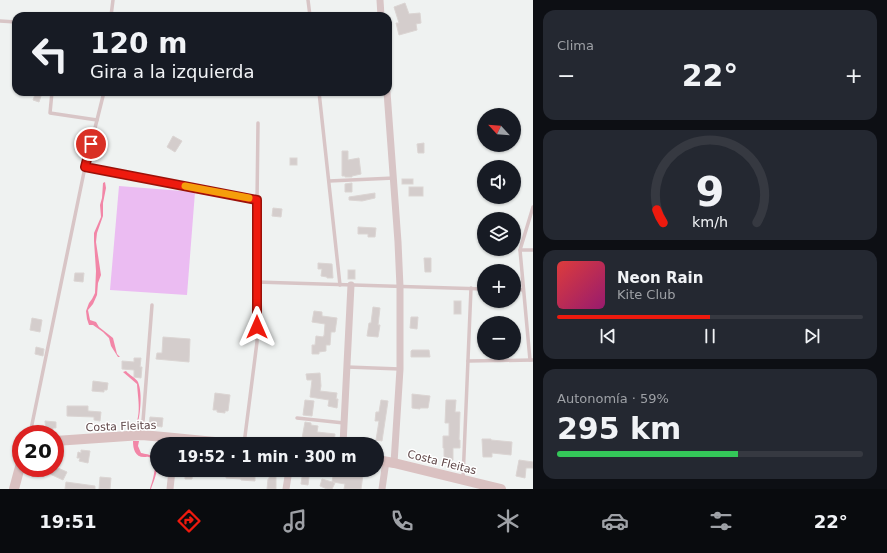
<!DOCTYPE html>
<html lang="es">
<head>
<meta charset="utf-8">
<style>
	body { margin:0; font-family:"DejaVu Sans",sans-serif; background:#242831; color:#f1f3f6; height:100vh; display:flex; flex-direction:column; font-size:15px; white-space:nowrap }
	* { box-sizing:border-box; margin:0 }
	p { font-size:13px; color:#9ea1a6 }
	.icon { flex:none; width:22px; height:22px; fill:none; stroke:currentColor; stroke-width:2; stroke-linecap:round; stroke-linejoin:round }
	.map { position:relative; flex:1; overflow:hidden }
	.details { display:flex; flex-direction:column; gap:10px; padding:10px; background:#0d0f14; width:354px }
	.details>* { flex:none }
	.banner { position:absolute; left:12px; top:12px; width:380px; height:84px; border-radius:12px; box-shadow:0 1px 3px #0004; background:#171b24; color:#f1f3f6; overflow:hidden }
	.needle { width:26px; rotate:296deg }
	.tools { position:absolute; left:477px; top:108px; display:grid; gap:8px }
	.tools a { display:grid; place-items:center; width:44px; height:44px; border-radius:50%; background:#171b24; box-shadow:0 1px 3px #0004; font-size:20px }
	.speed { position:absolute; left:12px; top:425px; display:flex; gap:8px; font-size:20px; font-weight:700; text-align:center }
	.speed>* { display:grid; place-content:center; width:52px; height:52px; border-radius:50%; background:#171b24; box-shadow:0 1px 3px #0004; line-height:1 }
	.speed .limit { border:6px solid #d22; background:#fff; color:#111 }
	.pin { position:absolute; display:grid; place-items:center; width:34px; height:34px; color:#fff; margin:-17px; border:2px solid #fff; border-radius:50%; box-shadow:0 1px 4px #0007 }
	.me { position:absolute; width:44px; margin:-22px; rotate:0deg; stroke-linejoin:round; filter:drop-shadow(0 0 3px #0008) }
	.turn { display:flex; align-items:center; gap:14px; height:84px; padding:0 12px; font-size:18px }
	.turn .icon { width:52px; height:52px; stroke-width:2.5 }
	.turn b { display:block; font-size:28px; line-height:34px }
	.big { font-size:30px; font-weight:700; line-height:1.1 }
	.details .widget { flex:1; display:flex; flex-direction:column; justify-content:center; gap:6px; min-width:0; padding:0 14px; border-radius:12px; background:#242831 }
	.details .dial { align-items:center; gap:0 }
	.dial svg { height:104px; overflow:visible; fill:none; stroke:#363941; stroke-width:7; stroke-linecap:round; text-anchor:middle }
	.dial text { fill:#f1f3f6; stroke:none }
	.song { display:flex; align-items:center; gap:12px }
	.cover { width:48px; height:48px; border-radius:6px; background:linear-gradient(135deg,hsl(0 70% 55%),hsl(320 70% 35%)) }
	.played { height:4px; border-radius:2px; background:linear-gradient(90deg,#ee1a0e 50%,#363941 50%) }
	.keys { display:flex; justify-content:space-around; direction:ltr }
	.heat { display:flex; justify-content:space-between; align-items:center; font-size:22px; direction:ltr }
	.charge { height:6px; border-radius:3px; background:linear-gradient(90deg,#34c759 59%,#363941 0) }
	.trip { position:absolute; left:150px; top:437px; width:234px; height:40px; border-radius:20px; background:#171b24; box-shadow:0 1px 3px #0004; font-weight:700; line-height:40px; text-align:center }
	.dock { display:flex; height:64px; justify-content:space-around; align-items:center; background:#090b0e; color:#9ea1a6 }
	.dock .icon { width:28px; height:28px }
	.dock .active { color:#ee1a0e }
	.dock b { font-size:18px; color:#f1f3f6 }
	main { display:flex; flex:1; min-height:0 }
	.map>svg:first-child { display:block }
</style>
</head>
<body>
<main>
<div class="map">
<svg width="533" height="489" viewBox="0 0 533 489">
	<rect width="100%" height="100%" fill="#eff2f1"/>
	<path fill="#ebbcf2" d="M 119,186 L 195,192 L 187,295 L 110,290 Z"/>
	<g fill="#f286a7">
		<path d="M 105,182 L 106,188 L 103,203 L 103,216 L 97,233 L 96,242 L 101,275 L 98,283 L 97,295 L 93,304 L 88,310 L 90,320 L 96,322 L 99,327 L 113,338 L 117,354 L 120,357 L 118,357 L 111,346 L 109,338 L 103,332 L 93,325 L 89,325 L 87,319 L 86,311 L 89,303 L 92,299 L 95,293 L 96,271 L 94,241 L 94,233 L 101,217 L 100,205 L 102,198 L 103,183 Z"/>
		<path d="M 126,371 C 129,375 136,378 138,382 C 143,394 140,418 136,430 L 133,430 C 142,416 138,400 137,384 L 123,372 Z"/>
		<path d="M 133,441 L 139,441 L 138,446 L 141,453 C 145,454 150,454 153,457 C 162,464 154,480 151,489 L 150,489 C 152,482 159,463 151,458 C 148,456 146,457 144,457 C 135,457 133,449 133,441 Z"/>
	</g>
	<g fill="#d4cdcc" stroke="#dbd5d3">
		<path d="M 405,3 L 409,14 L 420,13 L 421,23 L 416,24 L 417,30 L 399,35 L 396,23 L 399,23 L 394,7 Z"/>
		<path d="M 36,92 L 42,93 L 39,102 L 33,100 Z"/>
		<path d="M 173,136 L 182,141 L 175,152 L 167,147 Z"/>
		<path d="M 424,143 L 424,153 L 418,153 L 417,144 Z"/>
		<path d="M 342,151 L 348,151 L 348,160 L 359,158 L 361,174 L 352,176 L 352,177 L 345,177 L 345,176 L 342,176 Z"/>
		<rect x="290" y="158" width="7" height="7"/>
		<rect x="402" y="179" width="11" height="5"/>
		<path d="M 352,183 L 352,192 L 345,192 L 345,184 Z"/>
		<rect x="409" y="187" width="14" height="9"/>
		<path d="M 375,193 L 375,198 L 362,201 L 349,200 L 349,197 Z"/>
		<path d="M 273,208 L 282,209 L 281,217 L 272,216 Z"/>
		<path d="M 358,227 L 376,228 L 375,237 L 368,237 L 368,234 L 358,234 Z"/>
		<path d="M 424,258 L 431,258 L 431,272 L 425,272 Z"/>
		<path d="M 318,263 L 332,264 L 333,278 L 327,278 L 327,277 L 321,276 L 322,269 L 318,269 Z"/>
		<rect x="348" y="270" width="7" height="9"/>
		<path d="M 75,273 L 84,273 L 83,282 L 74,281 Z"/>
		<rect x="454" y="301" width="7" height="13"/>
		<path d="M 373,307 L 380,308 L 378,325 L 380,325 L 378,337 L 367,336 L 369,323 L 371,323 Z"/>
		<path d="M 314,311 L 322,312 L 322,316 L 337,318 L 335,332 L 331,332 L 330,345 L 326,345 L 326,351 L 319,352 L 319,354 L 312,354 L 312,345 L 315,345 L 316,336 L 323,337 L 323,336 L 324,336 L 325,324 L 312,322 Z"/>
		<path d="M 411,317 L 418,317 L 417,329 L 410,328 Z"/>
		<path d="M 32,318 L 42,320 L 40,332 L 30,330 Z"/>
		<path d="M 163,337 L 190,339 L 189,362 L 156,359 L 157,353 L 162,353 Z"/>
		<path d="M 36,347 L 44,349 L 43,356 L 35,354 Z"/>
		<path d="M 412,350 L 429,350 L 430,357 L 411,357 L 411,351 Z"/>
		<path d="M 134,358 L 141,358 L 140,367 L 142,367 L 141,378 L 134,377 L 134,370 L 122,369 L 122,361 L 134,362 Z"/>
		<path d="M 320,373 L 321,386 L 320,391 L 337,393 L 336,399 L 338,399 L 337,408 L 328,406 L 329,400 L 310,397 L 312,380 L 307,380 L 306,374 Z"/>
		<path d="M 93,381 L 108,383 L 107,390 L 104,390 L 104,392 L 92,391 Z"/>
		<path d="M 215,393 L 230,395 L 228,411 L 225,411 L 225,413 L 217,412 L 217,410 L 213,410 Z"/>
		<path d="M 412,394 L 430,396 L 428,408 L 420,408 L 420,409 L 412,408 Z"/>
		<path d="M 305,400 L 314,401 L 312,416 L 303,415 Z"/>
		<path d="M 381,400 L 388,401 L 382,441 L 376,440 L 379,421 L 375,421 L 376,412 L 379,412 Z"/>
		<path d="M 446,400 L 456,400 L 455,412 L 460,412 L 459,440 L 460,440 L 460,448 L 453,448 L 453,460 L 444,460 L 444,448 L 443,448 L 443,436 L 449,436 L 449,423 L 445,423 Z"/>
		<path d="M 67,406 L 88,406 L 88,411 L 101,412 L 100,421 L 94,420 L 94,417 L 67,416 Z"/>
		<path d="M 150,417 L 163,418 L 162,427 L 149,425 Z"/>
		<path d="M 45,421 L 56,422 L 56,428 L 53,428 L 53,434 L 46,433 Z"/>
		<path d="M 305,422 L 311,423 L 311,425 L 318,426 L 317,432 L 335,434 L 334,444 L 301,444 Z"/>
		<path d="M 482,439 L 491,439 L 491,440 L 512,442 L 511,455 L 492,453 L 492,457 L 483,457 Z"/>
		<path d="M 81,450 L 90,451 L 88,463 L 79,461 L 80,458 L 77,458 L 78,452 L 81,453 Z"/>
		<path d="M 519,460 L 533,462 L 533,468 L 526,468 L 525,478 L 516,476 Z"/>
		<path d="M 52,468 L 58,468 L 67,472 L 63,480 L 50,474 Z"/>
		<path d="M 185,470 L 193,470 L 192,479 L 185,479 Z"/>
		<path d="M 226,470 L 235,470 L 235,472 L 255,472 L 255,481 L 241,480 L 241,479 L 226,478 Z"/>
		<path d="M 270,470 L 276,470 L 276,489 L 267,489 L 268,479 L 269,479 Z"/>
		<path d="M 303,470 L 310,470 L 308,485 L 301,484 Z"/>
		<path d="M 334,470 L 342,470 L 342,472 L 363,475 L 361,489 L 344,489 L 345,484 L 333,482 L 335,483 L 332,489 L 327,489 L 320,486 L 322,479 L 332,482 Z"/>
		<path d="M 100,477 L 111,478 L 110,489 L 99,489 Z"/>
		<path d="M 66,482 L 95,486 L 95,489 L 65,489 Z"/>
	</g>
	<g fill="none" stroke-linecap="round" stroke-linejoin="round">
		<g stroke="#d8c5c6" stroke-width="3.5">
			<path d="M 308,0 L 310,16"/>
			<path d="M 111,16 L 113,0"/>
			<path d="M 0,21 L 16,22"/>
			<path d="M 52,92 L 50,113 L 97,120"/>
			<path d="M 319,92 L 340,285"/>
			<path d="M 85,167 L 257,200"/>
			<path d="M 329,181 L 394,178"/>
			<path d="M 520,250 L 533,250"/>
			<path d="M 256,282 L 484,289"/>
			<path d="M 514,289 L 523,290"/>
			<path d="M 530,360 L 520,250 L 533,207"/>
			<path d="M 468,361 L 533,360"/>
			<path d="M 347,367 L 400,369"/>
			<path d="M 297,418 L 344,423"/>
			<path d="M 30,434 L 84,172 L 104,92"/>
			<path d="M 142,434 L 152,305"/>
			<path d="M 244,444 L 257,342 L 256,282 L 258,123"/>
			<path d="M 463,479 L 471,288"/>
		</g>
		<g stroke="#d8c5c6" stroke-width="7">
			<path d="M 380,0 L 381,16"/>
			<path d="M 387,92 L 398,242 L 400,287 L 400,369 L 394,463"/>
			<path d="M 343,444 L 351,285"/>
			<path d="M 170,489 L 172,470"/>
			<path d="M 286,489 L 289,470"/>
			<path d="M 382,489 L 386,461"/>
		</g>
		<g stroke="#dac1c1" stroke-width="10">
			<path d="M 55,441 L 142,435 L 174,438 L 235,444"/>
			<path d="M 377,460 L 394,463 L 501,489"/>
			<path d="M 14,489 L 21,463"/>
		</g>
	</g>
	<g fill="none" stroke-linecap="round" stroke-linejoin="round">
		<g stroke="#9b1109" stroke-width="10">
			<path id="route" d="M 91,144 L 85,167 L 257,200 L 257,327"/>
		</g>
		<use href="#route" stroke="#ee1a0e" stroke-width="7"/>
		<path stroke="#f59e0b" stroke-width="7" d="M 185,186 L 249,198"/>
	</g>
	<g text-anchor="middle" stroke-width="3" stroke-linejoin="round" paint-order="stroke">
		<g font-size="11" fill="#5e4647" stroke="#fff">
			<text transform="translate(121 426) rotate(-2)" y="4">Costa Fleitas</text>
			<text transform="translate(442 462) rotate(14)" y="4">Costa Fleitas</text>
		</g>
	</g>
</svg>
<div class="tools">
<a><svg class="needle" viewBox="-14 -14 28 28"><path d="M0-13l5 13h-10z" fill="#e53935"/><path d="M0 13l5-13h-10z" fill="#9ea1a6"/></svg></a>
<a><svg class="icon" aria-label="sound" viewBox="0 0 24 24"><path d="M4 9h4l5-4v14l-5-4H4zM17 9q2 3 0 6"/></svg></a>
<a><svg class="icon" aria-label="layers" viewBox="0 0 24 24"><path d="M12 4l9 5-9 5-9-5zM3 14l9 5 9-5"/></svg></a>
<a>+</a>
<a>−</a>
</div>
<div class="speed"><div class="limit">20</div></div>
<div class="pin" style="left:91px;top:144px;background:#d93025"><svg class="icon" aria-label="arrive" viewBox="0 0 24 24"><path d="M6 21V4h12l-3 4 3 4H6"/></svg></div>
<svg class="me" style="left:257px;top:327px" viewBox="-20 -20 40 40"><path d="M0-17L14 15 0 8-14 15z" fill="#ee1a0e" stroke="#fff" stroke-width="4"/></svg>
<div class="trip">19:52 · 1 min · 300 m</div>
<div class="banner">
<div class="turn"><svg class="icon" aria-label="left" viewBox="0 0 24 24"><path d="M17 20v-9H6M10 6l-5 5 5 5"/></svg><div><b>120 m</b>Gira a la izquierda</div></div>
</div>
</div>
<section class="details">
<div class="widget"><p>Clima</p>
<div class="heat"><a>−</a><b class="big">22°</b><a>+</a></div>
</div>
<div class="widget dial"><svg viewBox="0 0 100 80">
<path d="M14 69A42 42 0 1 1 86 69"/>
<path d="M14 69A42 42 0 0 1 9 59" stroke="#ee1a0e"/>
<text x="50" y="56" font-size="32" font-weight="700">9</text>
<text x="50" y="72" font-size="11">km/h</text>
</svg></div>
<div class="widget">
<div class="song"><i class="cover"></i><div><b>Neon Rain</b><p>Kite Club</p></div></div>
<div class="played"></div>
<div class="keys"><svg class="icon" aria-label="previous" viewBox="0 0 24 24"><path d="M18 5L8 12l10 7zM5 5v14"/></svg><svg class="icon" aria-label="pause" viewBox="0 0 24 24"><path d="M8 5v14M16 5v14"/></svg><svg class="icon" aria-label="next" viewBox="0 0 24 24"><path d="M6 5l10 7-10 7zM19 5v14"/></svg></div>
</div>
<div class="widget"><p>Autonomía · 59%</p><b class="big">295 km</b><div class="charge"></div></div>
</section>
</main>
<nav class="dock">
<b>19:51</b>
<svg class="icon active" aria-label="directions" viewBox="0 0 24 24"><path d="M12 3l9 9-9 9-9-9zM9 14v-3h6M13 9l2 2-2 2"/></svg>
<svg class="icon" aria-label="music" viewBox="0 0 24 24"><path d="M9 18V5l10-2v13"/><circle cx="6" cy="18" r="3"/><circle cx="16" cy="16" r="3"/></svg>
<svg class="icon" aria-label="phone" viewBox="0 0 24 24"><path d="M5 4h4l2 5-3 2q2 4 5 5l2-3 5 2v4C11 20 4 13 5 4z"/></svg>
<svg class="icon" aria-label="climate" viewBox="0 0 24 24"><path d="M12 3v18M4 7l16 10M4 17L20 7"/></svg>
<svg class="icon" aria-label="car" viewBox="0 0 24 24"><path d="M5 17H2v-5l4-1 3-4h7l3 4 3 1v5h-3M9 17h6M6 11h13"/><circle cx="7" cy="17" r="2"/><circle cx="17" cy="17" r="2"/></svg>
<svg class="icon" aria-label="filters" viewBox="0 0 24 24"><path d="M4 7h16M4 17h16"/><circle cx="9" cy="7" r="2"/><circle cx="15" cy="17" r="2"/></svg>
<b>22°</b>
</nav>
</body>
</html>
